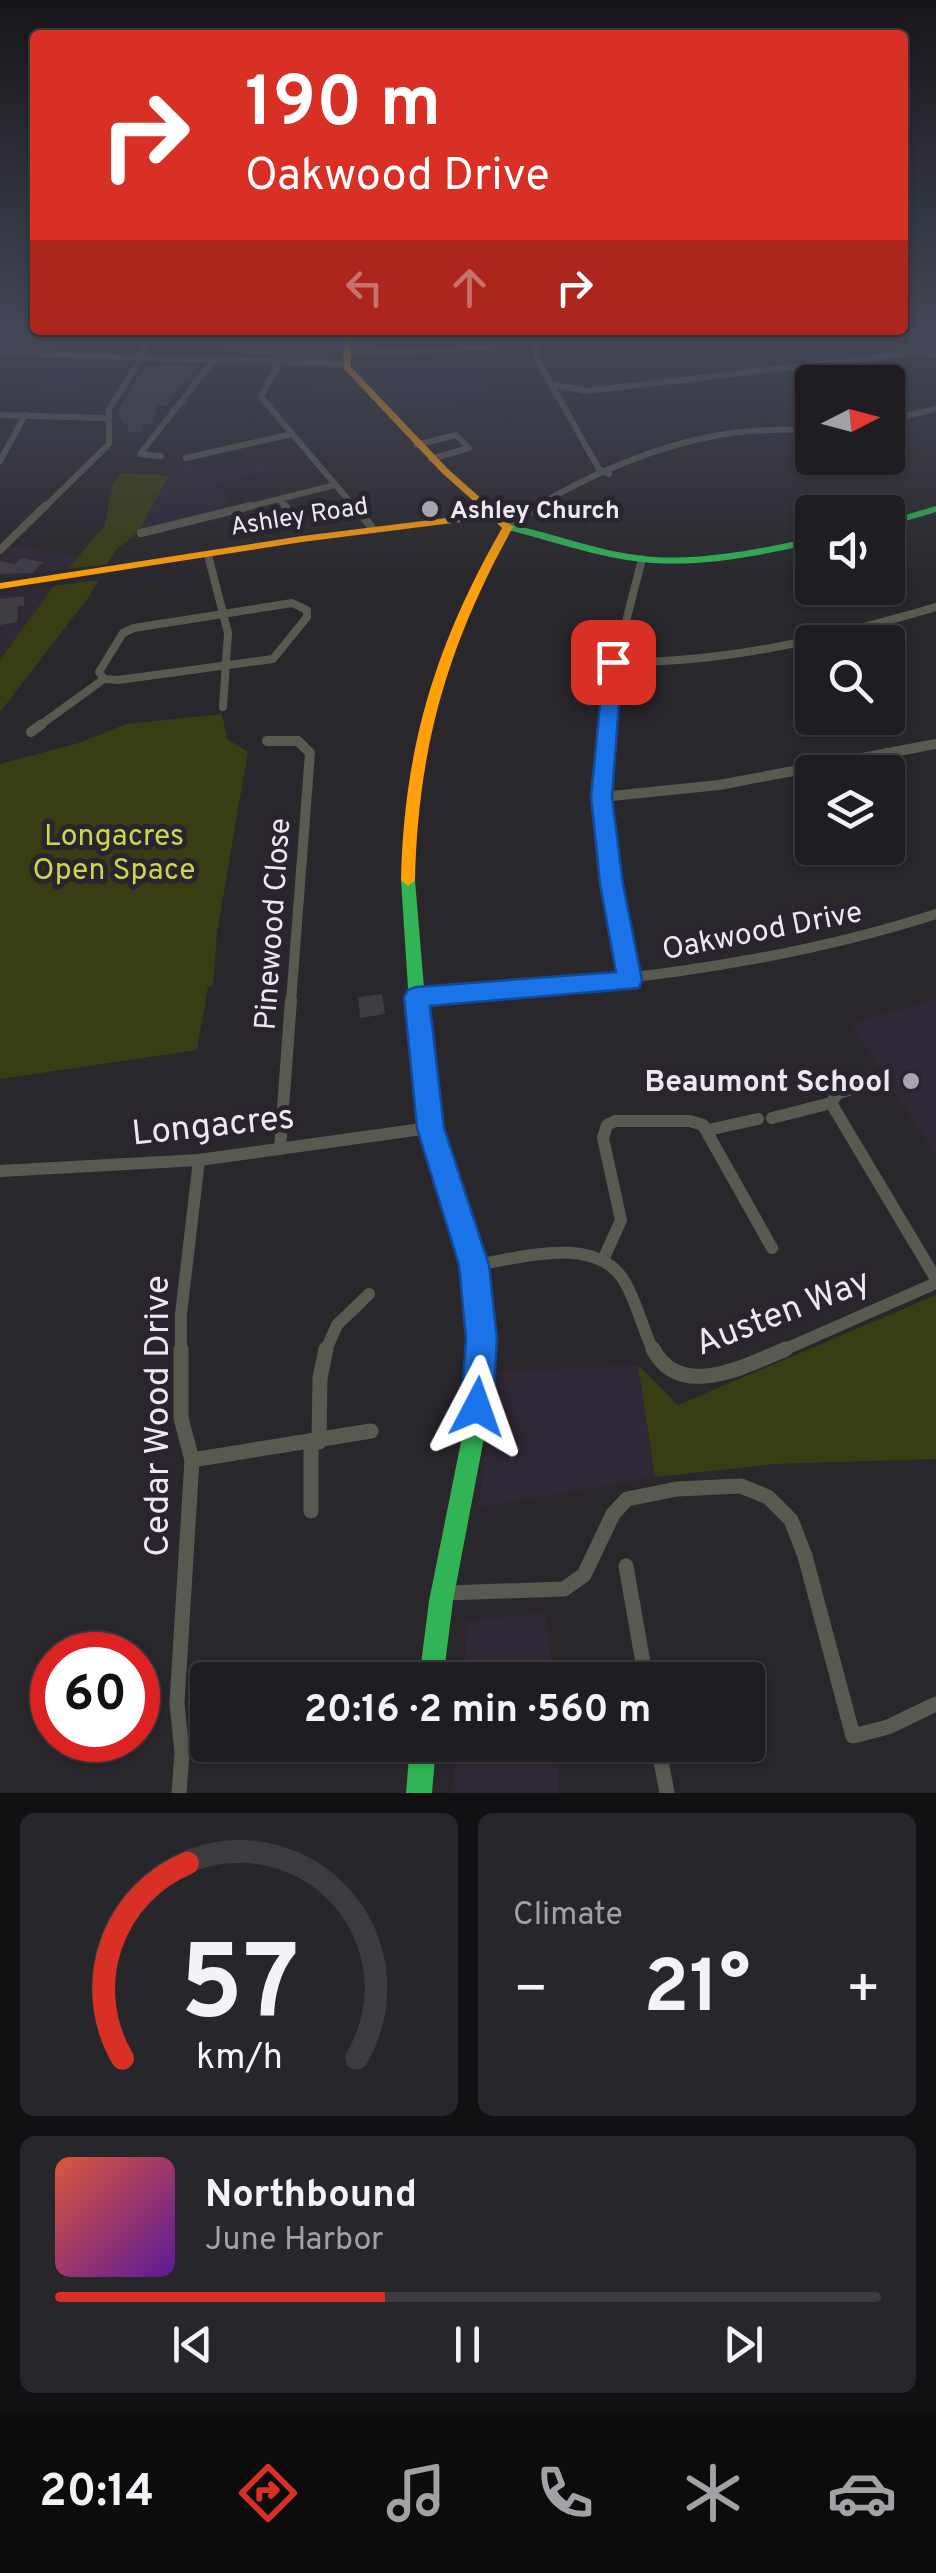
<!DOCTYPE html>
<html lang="en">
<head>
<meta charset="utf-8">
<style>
	body { margin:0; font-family:Overpass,sans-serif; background:#27262a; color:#f1f3f6; height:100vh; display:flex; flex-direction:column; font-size:38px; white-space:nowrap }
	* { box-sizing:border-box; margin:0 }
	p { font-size:32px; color:#a1a2a5 }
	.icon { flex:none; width:55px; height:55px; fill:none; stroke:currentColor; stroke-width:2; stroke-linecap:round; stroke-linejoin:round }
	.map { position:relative; height:1793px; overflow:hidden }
	.sheet { display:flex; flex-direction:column; gap:20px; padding:20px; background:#111012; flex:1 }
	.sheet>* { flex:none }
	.hud { position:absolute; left:30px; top:30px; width:878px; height:305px; border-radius:10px; box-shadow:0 2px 8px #0004,0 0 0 2px #3c3b3f; background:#d93025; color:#fff; overflow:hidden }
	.needle { width:65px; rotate:84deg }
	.buttons { position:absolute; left:795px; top:365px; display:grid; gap:20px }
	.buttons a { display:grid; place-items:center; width:110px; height:110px; border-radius:10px; background:#1f1d21; box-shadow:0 2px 8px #0004,0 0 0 2px #3c3b3f; font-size:50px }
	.speed { position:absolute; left:30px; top:1632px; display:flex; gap:20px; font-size:50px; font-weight:700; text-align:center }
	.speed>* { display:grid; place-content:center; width:130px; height:130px; border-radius:50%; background:#1f1d21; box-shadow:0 2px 8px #0004,0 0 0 2px #3c3b3f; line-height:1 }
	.speed .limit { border:15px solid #d22; background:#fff; color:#111 }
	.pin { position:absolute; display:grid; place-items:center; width:85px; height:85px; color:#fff; margin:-42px; border-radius:20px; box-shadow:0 5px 15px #0006 }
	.me { position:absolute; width:110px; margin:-55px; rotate:4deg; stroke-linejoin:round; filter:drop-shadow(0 0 8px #0008) }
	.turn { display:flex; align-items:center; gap:35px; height:210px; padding:0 50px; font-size:45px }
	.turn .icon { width:130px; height:130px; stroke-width:2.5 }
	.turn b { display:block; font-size:70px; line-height:85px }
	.lanes { display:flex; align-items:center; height:95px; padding:0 50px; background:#0003; justify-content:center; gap:50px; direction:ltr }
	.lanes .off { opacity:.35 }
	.big { font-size:75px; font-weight:700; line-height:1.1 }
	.sheet .card { flex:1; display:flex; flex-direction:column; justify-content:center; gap:15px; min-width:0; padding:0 35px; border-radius:15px; background:#27262a }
	.sheet .dial { align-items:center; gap:0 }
	.dial svg { height:260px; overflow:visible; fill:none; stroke:#3c3b3f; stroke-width:7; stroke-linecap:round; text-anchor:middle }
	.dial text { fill:#f1f3f6; stroke:none }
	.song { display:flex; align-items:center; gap:30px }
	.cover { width:120px; height:120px; border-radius:15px; background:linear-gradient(135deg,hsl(10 70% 55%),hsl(270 70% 35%)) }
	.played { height:10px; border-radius:5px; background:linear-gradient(90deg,#d93025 40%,#3c3b3f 40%) }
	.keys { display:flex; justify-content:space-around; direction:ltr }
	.heat { display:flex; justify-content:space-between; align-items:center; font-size:55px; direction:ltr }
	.sheet .tiles { flex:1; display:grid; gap:20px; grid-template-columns:1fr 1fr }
	.card:last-child { grid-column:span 2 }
	.trip { position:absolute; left:190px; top:1662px; width:575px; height:100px; border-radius:10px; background:#1f1d21; box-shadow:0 2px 8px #0004,0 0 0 2px #3c3b3f; font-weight:700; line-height:100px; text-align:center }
	.menu { display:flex; height:160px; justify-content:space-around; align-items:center; background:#0c0c0d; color:#a1a2a5 }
	.menu .icon { width:70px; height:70px }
	.menu .selected { color:#d93025 }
	.menu b { font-size:45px; color:#f1f3f6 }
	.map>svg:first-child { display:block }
</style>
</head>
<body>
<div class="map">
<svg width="936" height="1793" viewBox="0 0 936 1793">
	<rect width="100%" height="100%" fill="#29272c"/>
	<g fill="#302837">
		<path d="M 228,335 L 381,335 L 389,366 L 487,363 L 492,402 L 466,403 L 395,418 L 369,387 L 313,401 L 303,385 L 349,375 L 345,370 L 308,377 L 316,364 L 279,361 L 274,369 L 227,367 L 231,360 L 224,359 L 227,353 L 224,344 Z"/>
		<path d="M 59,357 L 133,360 L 123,376 L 93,375 L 76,397 L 28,396 Z"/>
		<path d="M 188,458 L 203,476 L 265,461 L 271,470 L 218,484 L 235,508 L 138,532 L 169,476 L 182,459 Z"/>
		<path d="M 12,546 L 78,556 L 68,569 L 0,579 L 0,558 Z"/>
		<path d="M 54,586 L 0,659 L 0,592 Z"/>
		<path d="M 936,999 L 936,1155 L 850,1024 Z"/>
		<path d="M 638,1365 L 655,1477 L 479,1507 L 496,1372 Z"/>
		<path d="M 546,1613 L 553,1680 L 463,1680 L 468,1621 Z"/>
		<path d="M 456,1745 L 558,1745 L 559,1793 L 452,1793 Z"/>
	</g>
	<g fill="#393d13">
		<path d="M 121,473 L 169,476 L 138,532 L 116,550 L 107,564 L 68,569 L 105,525 L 113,483 Z"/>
		<path d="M 99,580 L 88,598 L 0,712 L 0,659 L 54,586 Z"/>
		<path d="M 222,714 L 227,739 L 248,752 L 217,932 L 213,986 L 208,987 L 197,1050 L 0,1079 L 0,764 L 79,743 L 126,724 Z"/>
		<path d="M 936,1295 L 936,1459 L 775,1464 L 655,1477 L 638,1365 L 678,1405 Z"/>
	</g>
	<g fill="#3f3d42">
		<path d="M 247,335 L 328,335 L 325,356 L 241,354 Z"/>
		<path d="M 145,365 L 200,366 L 188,381 L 182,381 L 168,405 L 157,405 L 153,424 L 144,424 L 142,432 L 127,432 L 129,426 L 122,423 L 118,411 Z"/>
		<path d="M 21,558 L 43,562 L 32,573 L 0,574 L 0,561 L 15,564 Z"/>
		<path d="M 24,596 L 24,606 L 18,606 L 17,622 L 0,625 L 0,599 Z"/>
		<path d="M 382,994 L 385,1014 L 360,1018 L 358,997 Z"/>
	</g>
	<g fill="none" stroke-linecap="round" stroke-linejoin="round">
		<g stroke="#595a4f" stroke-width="6">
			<path d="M 532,335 L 538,361 L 599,469 L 609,474"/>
			<path d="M 0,353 L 345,364"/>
			<path d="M 346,355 L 487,347"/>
			<path d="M 279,363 L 261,397 L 356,509"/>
			<path d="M 552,384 L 586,391 L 915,353 L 936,355"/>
			<path d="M 0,415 L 106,418"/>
			<path d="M 888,420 L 936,409"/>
			<path d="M 416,445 L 456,435 L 469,448 L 431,459"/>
			<path d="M 161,456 L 140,454 L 214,360"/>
			<path d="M 186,458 L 292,434"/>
			<path d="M 0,461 L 25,415"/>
			<path d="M 279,499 L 287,509"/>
			<path d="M 43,509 L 109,444 L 109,409 L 139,362 L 147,335"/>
			<path d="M 240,509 L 335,485"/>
			<path d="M 533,509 C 587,475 656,446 719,435 C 750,429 781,430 812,429"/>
		</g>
		<g stroke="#595a4f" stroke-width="8">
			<path d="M 285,506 L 290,513"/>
			<path d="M 354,506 L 373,529"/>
			<path d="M 508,527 L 537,506"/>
			<path d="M 141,533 L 250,506"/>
			<path d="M 0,550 L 45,506"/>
			<path d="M 208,555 L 228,633 L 223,707"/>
			<path d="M 292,603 L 307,610 L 307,617 L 273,659 L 118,680 L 104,679 L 99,672 L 123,633 L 134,628 Z"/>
			<path d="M 613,662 C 725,664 829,638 936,607"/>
			<path d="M 39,726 L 104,679"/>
			<path d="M 606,726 L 614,668 L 642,559"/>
		</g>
		<g stroke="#595a4f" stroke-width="10">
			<path d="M 606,724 L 606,819 L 630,981"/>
			<path d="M 31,732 L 42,724"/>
			<path d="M 267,741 L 298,741 L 310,753 L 291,1002"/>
			<path d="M 602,797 L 719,785 L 936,744"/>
			<path d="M 416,997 C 593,984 766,969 936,914"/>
		</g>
		<g stroke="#595a4f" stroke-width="12">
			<path d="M 877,1082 L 838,1093 L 831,1103 L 936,1279"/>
			<path d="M 772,1118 L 831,1103"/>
			<path d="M 708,1130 L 758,1119"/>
			<path d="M 280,1149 L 291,1000"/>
			<path d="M 0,1171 L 199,1160 L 429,1128"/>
			<path d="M 603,1260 L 621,1220 L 603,1138 L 607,1125 L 615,1121 L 690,1121 L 703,1125 L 772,1248"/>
			<path d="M 474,1265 C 518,1259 593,1234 623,1279 C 637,1301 642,1329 654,1352"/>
			<path d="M 181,1352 L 181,1314 L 199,1160"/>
			<path d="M 325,1352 L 337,1325 L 369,1294"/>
			<path d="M 779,1352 L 936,1283"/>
		</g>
		<g stroke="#595a4f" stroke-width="15">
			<path d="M 653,1349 C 680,1401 745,1366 786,1349"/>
			<path d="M 319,1442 L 320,1378 L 326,1349"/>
			<path d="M 311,1443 L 311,1511"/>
			<path d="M 192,1460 L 371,1431"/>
			<path d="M 626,1566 L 646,1680"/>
			<path d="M 445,1593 L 564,1589 L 584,1575 L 613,1514 L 627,1499 L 677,1489 L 741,1486 L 768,1497 L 791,1520 L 805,1556 L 853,1736 L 888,1727 L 936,1704"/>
			<path d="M 658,1745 L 667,1793"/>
			<path d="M 179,1793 L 182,1753 L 177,1703 L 192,1460 L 181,1418 L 181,1349"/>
		</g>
		<g fill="#30b455" fill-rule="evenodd">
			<path d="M 936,506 L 936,512 L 888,526 L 888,520 Z"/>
			<path d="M 508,524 C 553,533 597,551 643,556 C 700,562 757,549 812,538 L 812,544 C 757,556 699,568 642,562 C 595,557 550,540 504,529 L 504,525 Z"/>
			<path d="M 408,874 L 415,880 L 433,1096 L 482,1271 L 491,1354 L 487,1422 L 453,1601 L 443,1680 L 419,1680 L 429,1601 L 465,1422 L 471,1354 L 462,1271 L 415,1096 L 401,880 Z"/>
			<path d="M 410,1745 L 436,1745 L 432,1793 L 406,1793 Z"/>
		</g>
		<path fill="#ff9f0a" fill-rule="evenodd" d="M 343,335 L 351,335 L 351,367 L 448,469 L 513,527 C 448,644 418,746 415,880 L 408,886 L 401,880 C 404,746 436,644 502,528 L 492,518 L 302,542 L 0,589 L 0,583 L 302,536 L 487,513 L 442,473 L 344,369 Z"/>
	</g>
	<linearGradient id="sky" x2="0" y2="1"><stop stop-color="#171518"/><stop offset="0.57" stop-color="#434756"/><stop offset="1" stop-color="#434756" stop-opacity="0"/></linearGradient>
	<rect width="936" height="586" fill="url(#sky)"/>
	<path fill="#1a73e8" stroke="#114b97" stroke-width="2.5" d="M 613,657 L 622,662 L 612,797 L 623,884 L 642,980 L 639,988 L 430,1006 L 444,1128 L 489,1265 L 497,1339 L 493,1407 L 488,1418 L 477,1423 L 466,1418 L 461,1407 L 466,1339 L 459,1265 L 417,1128 L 404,997 L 408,990 L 416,987 L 616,972 L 600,884 L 591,797 L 604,662 Z"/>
	<g fill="#a7a4ab" stroke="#29242f" stroke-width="4">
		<circle cx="430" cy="509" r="10"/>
		<circle cx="911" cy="1081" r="10"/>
	</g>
	<g text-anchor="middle" stroke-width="10" stroke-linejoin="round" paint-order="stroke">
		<g font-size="25" font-weight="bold" fill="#ebe8ef" stroke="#29242f" text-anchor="start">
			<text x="450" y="518">Ashley Church</text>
		</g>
		<g font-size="25" fill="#ebe8ef" stroke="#29242f">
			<text transform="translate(299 515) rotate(-9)" y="9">Ashley Road</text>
		</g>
		<g font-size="30" fill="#ccd64b" stroke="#29242f">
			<text x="114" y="845">Longacres<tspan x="114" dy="34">Open Space</tspan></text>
		</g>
		<g font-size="30" fill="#ebe8ef" stroke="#29242f">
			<text transform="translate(272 924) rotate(-86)" y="10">Pinewood Close</text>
			<text transform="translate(762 930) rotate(-11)" y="10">Oakwood Drive</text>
		</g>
		<g font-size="30" font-weight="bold" fill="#ebe8ef" stroke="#29242f" text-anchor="end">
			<text x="891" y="1091">Beaumont School</text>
		</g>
		<g font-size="35" fill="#ebe8ef" stroke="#29242f">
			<text transform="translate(213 1124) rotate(-6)" y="12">Longacres</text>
			<text transform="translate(782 1311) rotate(-21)" y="12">Austen Way</text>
			<text transform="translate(156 1416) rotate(-90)" y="12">Cedar Wood Drive</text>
		</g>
	</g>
</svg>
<div class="buttons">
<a><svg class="needle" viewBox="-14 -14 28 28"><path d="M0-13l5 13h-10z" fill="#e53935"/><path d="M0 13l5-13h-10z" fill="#a1a2a5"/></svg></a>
<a><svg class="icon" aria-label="sound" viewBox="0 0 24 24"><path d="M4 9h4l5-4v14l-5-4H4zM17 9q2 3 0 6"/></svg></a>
<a><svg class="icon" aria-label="search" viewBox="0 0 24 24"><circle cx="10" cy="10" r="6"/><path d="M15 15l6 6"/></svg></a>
<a><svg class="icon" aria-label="layers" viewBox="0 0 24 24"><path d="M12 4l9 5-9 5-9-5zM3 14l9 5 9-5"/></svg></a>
</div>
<div class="speed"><div class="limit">60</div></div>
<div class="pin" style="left:613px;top:662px;background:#d93025"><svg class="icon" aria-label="arrive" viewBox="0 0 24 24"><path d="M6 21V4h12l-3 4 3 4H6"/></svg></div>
<svg class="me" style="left:477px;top:1407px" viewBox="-20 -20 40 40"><path d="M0-17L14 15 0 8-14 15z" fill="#1a73e8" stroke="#fff" stroke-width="4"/></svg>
<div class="trip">20:16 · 2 min · 560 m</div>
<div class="hud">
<div class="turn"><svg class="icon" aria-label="right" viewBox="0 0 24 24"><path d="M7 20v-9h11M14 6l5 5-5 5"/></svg><div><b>190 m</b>Oakwood Drive</div></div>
<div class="lanes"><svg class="icon off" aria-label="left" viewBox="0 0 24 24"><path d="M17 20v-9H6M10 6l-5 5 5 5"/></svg><svg class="icon off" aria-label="ahead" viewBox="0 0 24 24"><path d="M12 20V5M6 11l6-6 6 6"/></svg><svg class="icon" aria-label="right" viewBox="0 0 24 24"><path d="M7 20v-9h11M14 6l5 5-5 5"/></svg></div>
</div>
</div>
<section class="sheet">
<div class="tiles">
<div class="card dial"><svg viewBox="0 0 100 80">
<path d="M14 69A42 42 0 1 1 86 69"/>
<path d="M14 69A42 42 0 0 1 34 9" stroke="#d93025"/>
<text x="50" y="56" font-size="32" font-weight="700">57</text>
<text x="50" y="72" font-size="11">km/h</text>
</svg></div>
<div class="card"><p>Climate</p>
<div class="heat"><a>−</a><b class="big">21°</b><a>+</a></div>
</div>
<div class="card">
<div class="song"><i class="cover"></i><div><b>Northbound</b><p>June Harbor</p></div></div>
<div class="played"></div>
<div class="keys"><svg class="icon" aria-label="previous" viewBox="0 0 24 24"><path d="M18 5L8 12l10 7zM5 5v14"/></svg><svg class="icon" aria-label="pause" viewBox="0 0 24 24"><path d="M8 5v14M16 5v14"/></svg><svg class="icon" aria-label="next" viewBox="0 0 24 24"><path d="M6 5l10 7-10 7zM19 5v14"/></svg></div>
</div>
</div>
</section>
<nav class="menu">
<b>20:14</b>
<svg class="icon selected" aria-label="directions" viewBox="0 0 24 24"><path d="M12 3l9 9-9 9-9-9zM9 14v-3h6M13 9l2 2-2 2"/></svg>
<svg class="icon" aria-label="music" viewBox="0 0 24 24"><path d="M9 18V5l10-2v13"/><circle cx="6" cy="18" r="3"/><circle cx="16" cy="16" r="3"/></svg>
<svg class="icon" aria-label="phone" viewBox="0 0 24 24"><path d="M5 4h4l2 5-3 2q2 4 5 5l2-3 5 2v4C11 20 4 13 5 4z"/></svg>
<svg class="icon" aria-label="climate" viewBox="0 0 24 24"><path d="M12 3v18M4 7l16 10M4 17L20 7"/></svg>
<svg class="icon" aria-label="car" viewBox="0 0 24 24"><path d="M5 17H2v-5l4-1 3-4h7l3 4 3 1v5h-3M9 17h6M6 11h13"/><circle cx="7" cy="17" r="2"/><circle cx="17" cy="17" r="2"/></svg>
</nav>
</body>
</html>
